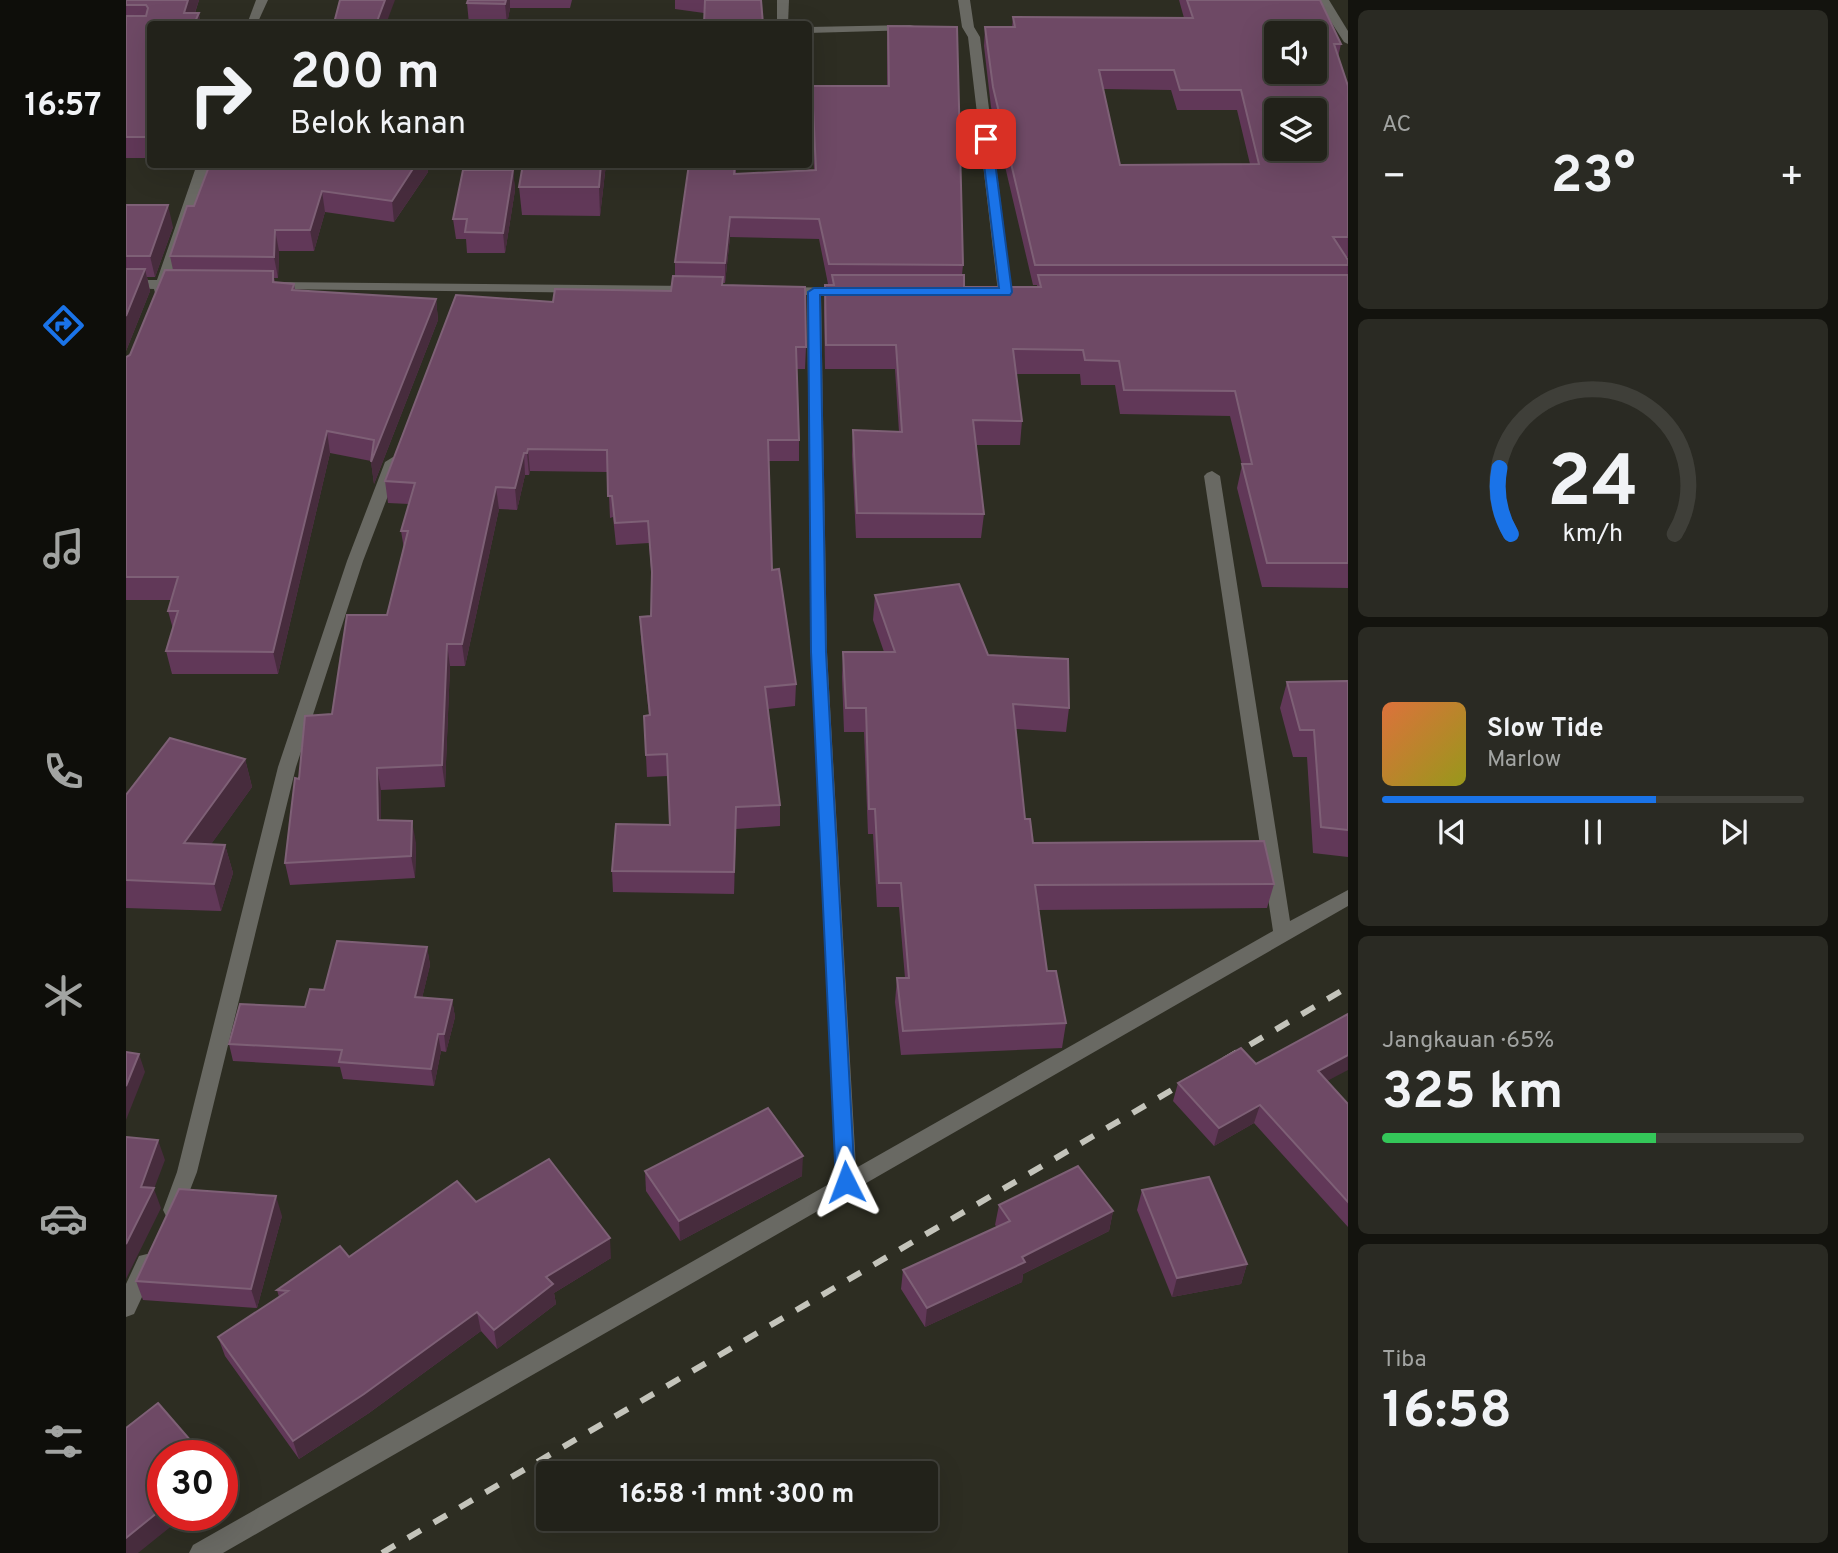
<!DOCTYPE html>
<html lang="id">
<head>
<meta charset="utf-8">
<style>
	body { margin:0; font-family:Overpass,sans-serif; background:#2a2a23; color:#f1f3f6; height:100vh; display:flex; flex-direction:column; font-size:26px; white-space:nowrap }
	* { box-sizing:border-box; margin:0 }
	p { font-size:23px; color:#a2a4a2 }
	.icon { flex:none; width:38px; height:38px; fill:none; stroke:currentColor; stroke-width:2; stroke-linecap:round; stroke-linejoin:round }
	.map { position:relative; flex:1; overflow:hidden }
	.sheet { display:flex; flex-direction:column; gap:10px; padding:10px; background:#13130e; width:490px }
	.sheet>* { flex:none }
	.guide { position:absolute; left:21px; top:21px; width:665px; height:147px; border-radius:7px; box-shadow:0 7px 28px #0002,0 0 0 2px #3f3f39; background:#22221a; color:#f1f3f6; overflow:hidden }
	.buttons { position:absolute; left:1138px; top:21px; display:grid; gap:14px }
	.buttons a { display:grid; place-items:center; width:63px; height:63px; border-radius:7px; background:#22221a; box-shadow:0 7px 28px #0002,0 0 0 2px #3f3f39; font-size:35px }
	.speed { position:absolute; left:21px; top:1440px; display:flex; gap:14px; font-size:35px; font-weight:700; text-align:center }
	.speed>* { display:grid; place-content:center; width:91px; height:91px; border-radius:50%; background:#22221a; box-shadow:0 7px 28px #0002,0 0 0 2px #3f3f39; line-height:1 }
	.speed .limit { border:10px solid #d22; background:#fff; color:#111 }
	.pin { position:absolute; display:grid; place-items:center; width:60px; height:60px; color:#fff; margin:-30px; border-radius:14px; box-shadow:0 4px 10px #0006 }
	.me { position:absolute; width:77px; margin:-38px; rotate:357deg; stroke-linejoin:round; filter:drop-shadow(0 0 5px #0008) }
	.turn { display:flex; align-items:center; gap:24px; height:147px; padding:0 28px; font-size:32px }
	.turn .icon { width:91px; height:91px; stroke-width:2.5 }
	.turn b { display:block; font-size:49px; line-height:60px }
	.big { font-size:52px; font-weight:700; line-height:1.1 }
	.sheet .widget { flex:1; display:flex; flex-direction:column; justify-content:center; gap:10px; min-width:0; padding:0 24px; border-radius:10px; background:#2a2a23 }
	.sheet .dial { align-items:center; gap:0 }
	.dial svg { height:182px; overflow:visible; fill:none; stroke:#3f3f39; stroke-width:7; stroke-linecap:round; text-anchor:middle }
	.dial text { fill:#f1f3f6; stroke:none }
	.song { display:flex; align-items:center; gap:21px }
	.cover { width:84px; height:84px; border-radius:10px; background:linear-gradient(135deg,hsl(20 70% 55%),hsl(60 70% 35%)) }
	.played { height:7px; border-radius:4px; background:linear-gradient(90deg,#1a73e8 65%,#3f3f39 65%) }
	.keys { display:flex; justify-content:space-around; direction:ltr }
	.heat { display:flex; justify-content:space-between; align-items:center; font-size:38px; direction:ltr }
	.charge { height:10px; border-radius:5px; background:linear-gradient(90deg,#34c759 65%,#3f3f39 0) }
	.trip { position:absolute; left:410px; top:1461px; width:402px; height:70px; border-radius:7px; background:#22221a; box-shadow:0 7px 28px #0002,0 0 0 2px #3f3f39; font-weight:700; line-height:70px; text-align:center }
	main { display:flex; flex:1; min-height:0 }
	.tabs { display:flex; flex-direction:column; width:126px; justify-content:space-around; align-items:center; background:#0e0e0a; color:#a2a4a2 }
	.tabs .icon { width:49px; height:49px }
	.tabs .selected { color:#1a73e8 }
	.tabs b { font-size:32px; color:#f1f3f6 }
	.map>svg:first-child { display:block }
</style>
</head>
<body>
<main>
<nav class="tabs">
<b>16:57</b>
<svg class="icon selected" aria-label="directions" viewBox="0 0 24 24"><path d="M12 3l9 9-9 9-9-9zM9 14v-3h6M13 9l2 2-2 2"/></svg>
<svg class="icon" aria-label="music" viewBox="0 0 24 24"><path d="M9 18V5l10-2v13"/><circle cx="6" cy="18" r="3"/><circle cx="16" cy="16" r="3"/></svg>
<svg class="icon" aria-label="phone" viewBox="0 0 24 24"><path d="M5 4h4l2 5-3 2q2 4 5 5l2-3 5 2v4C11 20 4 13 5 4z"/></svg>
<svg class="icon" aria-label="climate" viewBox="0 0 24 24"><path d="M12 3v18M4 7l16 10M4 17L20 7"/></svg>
<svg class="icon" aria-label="car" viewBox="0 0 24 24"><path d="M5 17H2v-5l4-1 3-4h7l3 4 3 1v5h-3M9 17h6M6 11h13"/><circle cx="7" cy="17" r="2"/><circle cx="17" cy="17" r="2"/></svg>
<svg class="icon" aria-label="filters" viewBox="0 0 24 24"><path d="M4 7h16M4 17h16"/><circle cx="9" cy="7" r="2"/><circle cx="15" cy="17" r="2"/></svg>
</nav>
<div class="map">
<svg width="1222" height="1553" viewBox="0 0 1222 1553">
	<rect width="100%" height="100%" fill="#2d2d22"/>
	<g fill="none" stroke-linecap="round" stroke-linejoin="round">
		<g fill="#696963" fill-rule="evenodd">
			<path d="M 130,0 L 142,0 L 131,24 L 121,24 Z"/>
			<path d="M 651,0 L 663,0 L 662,24 L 651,24 Z"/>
			<path d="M 832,0 L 844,0 L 848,27 L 854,37 L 886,292 L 879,296 L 872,292 L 842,37 L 836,27 Z"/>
			<path d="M 1191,0 L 1203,0 L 1222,31 L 1222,44 L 1218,42 Z"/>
			<path d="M 784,25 L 788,26 L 788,30 L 682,33 L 682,27 Z"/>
			<path d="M 71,164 L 84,164 L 44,281 L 56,281 L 63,285 L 56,289 L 41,289 L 34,294 L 29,293 L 28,289 L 0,288 L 0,280 L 31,280 Z"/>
			<path d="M 147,282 L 567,286 L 574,290 L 567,294 L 142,289 L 140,286 Z"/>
			<path d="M 658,287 L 721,288 L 728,292 L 721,296 L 695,296 L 701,652 L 730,1168 L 1147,931 L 1078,476 L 1081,473 L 1086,471 L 1094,476 L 1164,921 L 1222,890 L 1222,906 L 97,1553 L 63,1553 L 67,1545 L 710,1180 L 685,652 L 681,295 L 653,294 L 651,291 Z"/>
			<path d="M 267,457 L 275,462 L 237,561 L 170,767 L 71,1172 L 54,1216 L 47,1219 L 40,1216 L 37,1210 L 51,1172 L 152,767 L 221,561 L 259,462 Z"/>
			<path d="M 21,1254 L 29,1256 L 32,1263 L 8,1314 L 0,1317 L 0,1284 L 13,1256 Z"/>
		</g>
		<g stroke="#c4c4bb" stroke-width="6" stroke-dasharray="15 15" stroke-linecap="butt">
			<path d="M 1098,1060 L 1222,987"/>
			<path d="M 256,1553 L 1068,1077"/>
		</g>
	</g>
	<g fill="#613858" fill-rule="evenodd">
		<path d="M 0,0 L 73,0 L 69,13 L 24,24 L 24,158 L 0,158 Z"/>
		<path d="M 342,0 L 446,0 L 444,8 L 384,8 L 381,24 L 343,24 L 341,3 Z"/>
		<path d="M 549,0 L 635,0 L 578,13 L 549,9 Z"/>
		<path d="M 1053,0 L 1061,0 L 1215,44 L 1212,57 L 1222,86 L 1222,257 L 1220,257 L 1222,260 L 1222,588 L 1136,587 L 1111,488 L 1116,465 L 1104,416 L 994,414 L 989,385 L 955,385 L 954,374 L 890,374 L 896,421 L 894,445 L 850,445 L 858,514 L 855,538 L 730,538 L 726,455 L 727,430 L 773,432 L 769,369 L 699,369 L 698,308 L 699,285 L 705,285 L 706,284 L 702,284 L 693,239 L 604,237 L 599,283 L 597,283 L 597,285 L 680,347 L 679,369 L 671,369 L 673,440 L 673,461 L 643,461 L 646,570 L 670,684 L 669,706 L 642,709 L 654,805 L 654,826 L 610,829 L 608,894 L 487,892 L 486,871 L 544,825 L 542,776 L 521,777 L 518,716 L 523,715 L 515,639 L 514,617 L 525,616 L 526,582 L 523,543 L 490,545 L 487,517 L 484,518 L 482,472 L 404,471 L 403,475 L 399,475 L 391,510 L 373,509 L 339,666 L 324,666 L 319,787 L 255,790 L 255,820 L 290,843 L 289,878 L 164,885 L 159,863 L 173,779 L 206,714 L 261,615 L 278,549 L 275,531 L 283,504 L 262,503 L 259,481 L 427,302 L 545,291 L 549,276 L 549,262 L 610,164 L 610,174 L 688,170 L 685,105 L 686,86 L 761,86 L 761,44 L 762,26 L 837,265 L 836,275 L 838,287 L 911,287 L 911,285 L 907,285 L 865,107 L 858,46 L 859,27 L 886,27 L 887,17 L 1058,18 ZM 977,89 L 1045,90 L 1051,110 L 1111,110 L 1124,164 L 994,165 Z"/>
		<path d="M 84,164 L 301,164 L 302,172 L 268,222 L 199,212 L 188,251 L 153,251 L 152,278 L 148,278 L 149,282 L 168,284 L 169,290 L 310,299 L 312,320 L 248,484 L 245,461 L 204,453 L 152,674 L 46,674 L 40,651 L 47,629 L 42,611 L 45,600 L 0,600 L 0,357 L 4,355 L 47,270 L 44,256 L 68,206 Z"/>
		<path d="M 397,164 L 480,164 L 474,216 L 396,215 L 393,187 Z"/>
		<path d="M 387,170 L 389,190 L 379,253 L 341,253 L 340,239 L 330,239 L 327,219 Z"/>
		<path d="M 0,205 L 47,227 L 29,277 L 21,277 L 24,291 L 0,351 Z"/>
		<path d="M 749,595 L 862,655 L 943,708 L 940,732 L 890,729 L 899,819 L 907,843 L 1148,884 L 1141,908 L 913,910 L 921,971 L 940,1023 L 936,1048 L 775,1055 L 769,1002 L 771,978 L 779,978 L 773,907 L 751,907 L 747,834 L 742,834 L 738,732 L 718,732 L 716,677 L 717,652 L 758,652 L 747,620 Z"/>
		<path d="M 1222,681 L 1222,857 L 1187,853 L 1181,757 L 1167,757 L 1154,708 L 1161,682 Z"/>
		<path d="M 119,759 L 126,787 L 85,844 L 99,845 L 107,873 L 95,911 L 0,908 L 0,795 Z"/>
		<path d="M 301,947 L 304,965 L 296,998 L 326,1000 L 329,1017 L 320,1052 L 315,1051 L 308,1086 L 217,1079 L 214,1067 L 107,1061 L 103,1044 L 179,1007 L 198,990 Z"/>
		<path d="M 1130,1064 L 1201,1081 L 1222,1104 L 1222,1227 L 1128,1123 L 1088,1146 L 1047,1101 L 1052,1083 Z"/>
		<path d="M 519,1171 L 676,1176 L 554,1241 L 520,1191 Z"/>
		<path d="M 1016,1190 L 1121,1264 L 1115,1284 L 1046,1297 L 1011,1210 Z"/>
		<path d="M 350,1202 L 485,1258 L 428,1293 L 430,1304 L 371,1349 L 355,1331 L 243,1413 L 173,1459 L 99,1356 L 92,1337 L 153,1297 L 151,1290 Z"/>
		<path d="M 873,1205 L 987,1211 L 983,1231 L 897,1274 L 896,1282 L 799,1327 L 775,1289 L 777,1270 L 871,1227 L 869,1225 Z"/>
		<path d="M 156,1216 L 131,1308 L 17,1300 L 10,1281 Z"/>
	</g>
	<g fill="#472c3d">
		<path d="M 62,0 L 73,0 L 65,24 L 58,13 Z"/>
		<path d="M 259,0 L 269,0 L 260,24 L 250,24 Z"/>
		<path d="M 380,0 L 384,0 L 384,8 L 381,24 L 379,4 Z"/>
		<path d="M 73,13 L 75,24 L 68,24 Z"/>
		<path d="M 290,164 L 301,164 L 302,172 L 268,222 L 266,201 Z"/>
		<path d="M 475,164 L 480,164 L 474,216 L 473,187 Z"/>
		<path d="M 387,170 L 389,190 L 379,253 L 377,233 Z"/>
		<path d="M 196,191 L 199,212 L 188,251 L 184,230 Z"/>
		<path d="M 42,205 L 47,227 L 29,277 L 24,256 Z"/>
		<path d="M 604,217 L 604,237 L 599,283 L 599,263 Z"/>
		<path d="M 149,230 L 153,251 L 152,278 L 148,257 Z"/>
		<path d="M 19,269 L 24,291 L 0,351 L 0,316 Z"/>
		<path d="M 310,299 L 312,320 L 248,484 L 245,462 Z"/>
		<path d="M 201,431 L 204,453 L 152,674 L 147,652 Z"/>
		<path d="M 402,449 L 404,471 L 403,475 L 401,453 Z"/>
		<path d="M 398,453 L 399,475 L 391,510 L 389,488 Z"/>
		<path d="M 370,487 L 373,509 L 339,666 L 336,644 Z"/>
		<path d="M 321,644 L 324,666 L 319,787 L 316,765 Z"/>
		<path d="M 119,759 L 126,787 L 66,871 L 58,843 Z"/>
		<path d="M 251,768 L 255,790 L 255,842 L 252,820 Z"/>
		<path d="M 610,807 L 610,829 L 608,894 L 608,872 Z"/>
		<path d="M 286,821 L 290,843 L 289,878 L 285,856 Z"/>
		<path d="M 99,845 L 107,873 L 95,911 L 88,884 Z"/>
		<path d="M 301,947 L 304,965 L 292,1015 L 289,997 Z"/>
		<path d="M 326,1000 L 329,1017 L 320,1052 L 318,1034 Z"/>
		<path d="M 312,1034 L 315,1051 L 308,1086 L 305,1069 Z"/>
		<path d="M 13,1054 L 19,1072 L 0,1120 L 0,1086 Z"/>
		<path d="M 1222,1055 L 1222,1070 L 1186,1089 L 1192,1071 Z"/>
		<path d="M 1134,1105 L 1128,1123 L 1088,1146 L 1093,1128 Z"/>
		<path d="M 32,1140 L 39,1160 L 28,1189 L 35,1208 L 0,1279 L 0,1244 L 15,1187 Z"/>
		<path d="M 677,1156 L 676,1176 L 554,1241 L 553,1221 Z"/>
		<path d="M 150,1196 L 156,1216 L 131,1308 L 125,1289 Z"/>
		<path d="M 987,1211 L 983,1231 L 897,1274 L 896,1282 L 799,1327 L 801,1308 L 896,1257 Z"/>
		<path d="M 484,1238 L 485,1258 L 428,1293 L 430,1304 L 371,1349 L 368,1330 L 420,1277 Z"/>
		<path d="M 1121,1264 L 1115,1284 L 1046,1297 L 1051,1278 Z"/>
		<path d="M 351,1312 L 355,1331 L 243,1413 L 173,1459 L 167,1441 Z"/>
		<path d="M 37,1508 L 37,1516 L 58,1516 L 12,1553 L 0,1553 L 0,1538 Z"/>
	</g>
	<g fill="#6e4965" stroke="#7e6076" stroke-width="2" fill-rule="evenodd">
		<path d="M 0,0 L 62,0 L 58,13 L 73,13 L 68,24 L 24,24 L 24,137 L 0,137 L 0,16 L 20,16 L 22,8 L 20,5 L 0,5 Z"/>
		<path d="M 214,0 L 259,0 L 250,24 L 167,24 L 168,22 L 208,23 Z"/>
		<path d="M 342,0 L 380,0 L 379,4 L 341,3 Z"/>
		<path d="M 579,0 L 635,0 L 637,24 L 578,24 Z"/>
		<path d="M 1061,0 L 1194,0 L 1215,44 L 1208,44 L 1222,86 L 1222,237 L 1207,237 L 1222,260 L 1222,265 L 909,265 L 867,87 L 859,27 L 889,27 L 887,17 L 1067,18 ZM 1150,33 L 1188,33 L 1188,72 L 1150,72 ZM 973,70 L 1048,70 L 1054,90 L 1115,90 L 1133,164 L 994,165 ZM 1150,110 L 1188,110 L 1188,149 L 1150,149 Z"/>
		<path d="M 762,26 L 831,27 L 837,265 L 703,264 L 693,219 L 604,217 L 599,263 L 549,262 L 563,164 L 609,164 L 608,174 L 690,170 L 686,86 L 763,86 Z"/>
		<path d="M 84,164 L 290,164 L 266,201 L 196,191 L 184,230 L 149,230 L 148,257 L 44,256 L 61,206 L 68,206 Z"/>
		<path d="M 397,164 L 475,164 L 473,187 L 393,187 Z"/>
		<path d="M 337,170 L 387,170 L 377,233 L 339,232 L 341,219 L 327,219 Z"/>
		<path d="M 0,205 L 42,205 L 24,256 L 0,256 Z"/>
		<path d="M 0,269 L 19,269 L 0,316 Z"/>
		<path d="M 39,270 L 147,271 L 147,282 L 168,284 L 166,290 L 310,299 L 245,462 L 248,440 L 201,431 L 147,652 L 40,651 L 52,611 L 42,611 L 52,577 L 0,577 L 0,357 L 4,355 Z"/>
		<path d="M 706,275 L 838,275 L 838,287 L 915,287 L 912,275 L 1222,275 L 1222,563 L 1141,563 L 1116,464 L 1126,464 L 1109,391 L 998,390 L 993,361 L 959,360 L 957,350 L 887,349 L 896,421 L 847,420 L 858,514 L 731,513 L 727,430 L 776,432 L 770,345 L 700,345 L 699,285 L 708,285 Z"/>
		<path d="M 547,276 L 597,277 L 596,285 L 679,287 L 680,347 L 670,347 L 673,440 L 642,440 L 646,570 L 653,569 L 670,684 L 639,687 L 654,805 L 610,807 L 608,872 L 486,871 L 490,824 L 544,825 L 541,754 L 520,755 L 518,716 L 524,715 L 514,617 L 525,616 L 526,572 L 522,521 L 489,523 L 486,496 L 482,496 L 481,450 L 402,449 L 401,453 L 398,453 L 389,488 L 370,487 L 336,644 L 321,644 L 316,765 L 251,768 L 252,820 L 286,821 L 285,856 L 159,863 L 169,778 L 173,779 L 179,716 L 206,714 L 221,615 L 261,615 L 282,531 L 275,531 L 289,483 L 259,481 L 330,295 L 427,302 L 429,289 L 545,291 Z"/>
		<path d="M 833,584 L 862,655 L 942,659 L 943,708 L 887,704 L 899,819 L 904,819 L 907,843 L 1138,841 L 1148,884 L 909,885 L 921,971 L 930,971 L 940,1023 L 777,1031 L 771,978 L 783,978 L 775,883 L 753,883 L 749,809 L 743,809 L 740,708 L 720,708 L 717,652 L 769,652 L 749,595 Z"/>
		<path d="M 1222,681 L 1222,830 L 1195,827 L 1188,730 L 1174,730 L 1161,682 Z"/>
		<path d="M 44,738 L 119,759 L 58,843 L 99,845 L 88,884 L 0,880 L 0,795 Z"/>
		<path d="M 211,941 L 301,947 L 289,997 L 326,1000 L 318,1034 L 312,1034 L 305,1069 L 213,1062 L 216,1050 L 103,1044 L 114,1004 L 179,1007 L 184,989 L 198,990 Z"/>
		<path d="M 1222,1014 L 1222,1055 L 1192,1071 L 1222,1104 L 1222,1202 L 1134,1105 L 1093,1128 L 1052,1083 L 1115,1048 L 1130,1064 Z"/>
		<path d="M 0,1052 L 13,1054 L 0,1086 Z"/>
		<path d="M 642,1108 L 677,1156 L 553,1221 L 519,1171 Z"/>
		<path d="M 0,1137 L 32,1140 L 15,1187 L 28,1188 L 0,1244 Z"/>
		<path d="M 423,1159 L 484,1238 L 420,1277 L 427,1284 L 368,1330 L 351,1312 L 238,1394 L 167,1441 L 92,1337 L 162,1291 L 151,1290 L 214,1246 L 223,1257 L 331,1181 L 350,1202 Z"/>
		<path d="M 952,1166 L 987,1211 L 896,1257 L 899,1262 L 801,1308 L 777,1270 L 884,1221 L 873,1205 Z"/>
		<path d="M 1083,1177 L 1121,1264 L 1051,1278 L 1016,1190 Z"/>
		<path d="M 53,1189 L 150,1196 L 125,1289 L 10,1281 Z"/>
		<path d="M 32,1403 L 78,1456 L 37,1456 L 37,1508 L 0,1538 L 0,1428 Z"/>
	</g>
	<path fill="#1a73e8" stroke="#114b97" stroke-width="2" d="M 860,136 L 866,139 L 886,292 L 884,295 L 694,295 L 700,652 L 729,1182 L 726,1188 L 720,1190 L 713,1188 L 710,1182 L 685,652 L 682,292 L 688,288 L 873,288 L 855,139 Z"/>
</svg>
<div class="buttons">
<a><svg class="icon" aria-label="sound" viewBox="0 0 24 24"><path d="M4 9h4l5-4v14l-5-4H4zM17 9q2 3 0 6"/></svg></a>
<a><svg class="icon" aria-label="layers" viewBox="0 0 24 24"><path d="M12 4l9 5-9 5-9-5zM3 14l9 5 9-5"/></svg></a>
</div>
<div class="speed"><div class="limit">30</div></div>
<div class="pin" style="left:860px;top:139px;background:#d93025"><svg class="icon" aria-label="arrive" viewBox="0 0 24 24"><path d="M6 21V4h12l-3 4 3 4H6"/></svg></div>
<svg class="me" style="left:720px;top:1182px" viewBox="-20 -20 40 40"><path d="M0-17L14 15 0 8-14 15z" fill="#1a73e8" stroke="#fff" stroke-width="4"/></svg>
<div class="trip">16:58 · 1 mnt · 300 m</div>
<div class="guide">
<div class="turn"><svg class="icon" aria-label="right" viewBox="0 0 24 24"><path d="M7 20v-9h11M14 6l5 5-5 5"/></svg><div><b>200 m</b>Belok kanan</div></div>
</div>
</div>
<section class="sheet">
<div class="widget"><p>AC</p>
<div class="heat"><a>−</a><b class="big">23°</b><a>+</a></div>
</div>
<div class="widget dial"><svg viewBox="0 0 100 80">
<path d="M14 69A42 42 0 1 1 86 69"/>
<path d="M14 69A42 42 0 0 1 9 40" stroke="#1a73e8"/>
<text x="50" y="56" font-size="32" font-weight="700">24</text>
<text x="50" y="72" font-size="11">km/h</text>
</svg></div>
<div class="widget">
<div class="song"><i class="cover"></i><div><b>Slow Tide</b><p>Marlow</p></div></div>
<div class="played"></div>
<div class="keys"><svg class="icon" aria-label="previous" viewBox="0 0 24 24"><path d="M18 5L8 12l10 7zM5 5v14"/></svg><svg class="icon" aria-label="pause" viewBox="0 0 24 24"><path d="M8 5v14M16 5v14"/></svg><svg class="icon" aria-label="next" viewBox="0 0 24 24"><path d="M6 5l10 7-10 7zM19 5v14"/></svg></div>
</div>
<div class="widget"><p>Jangkauan · 65%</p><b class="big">325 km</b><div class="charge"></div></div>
<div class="widget"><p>Tiba</p><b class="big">16:58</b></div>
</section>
</main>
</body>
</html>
